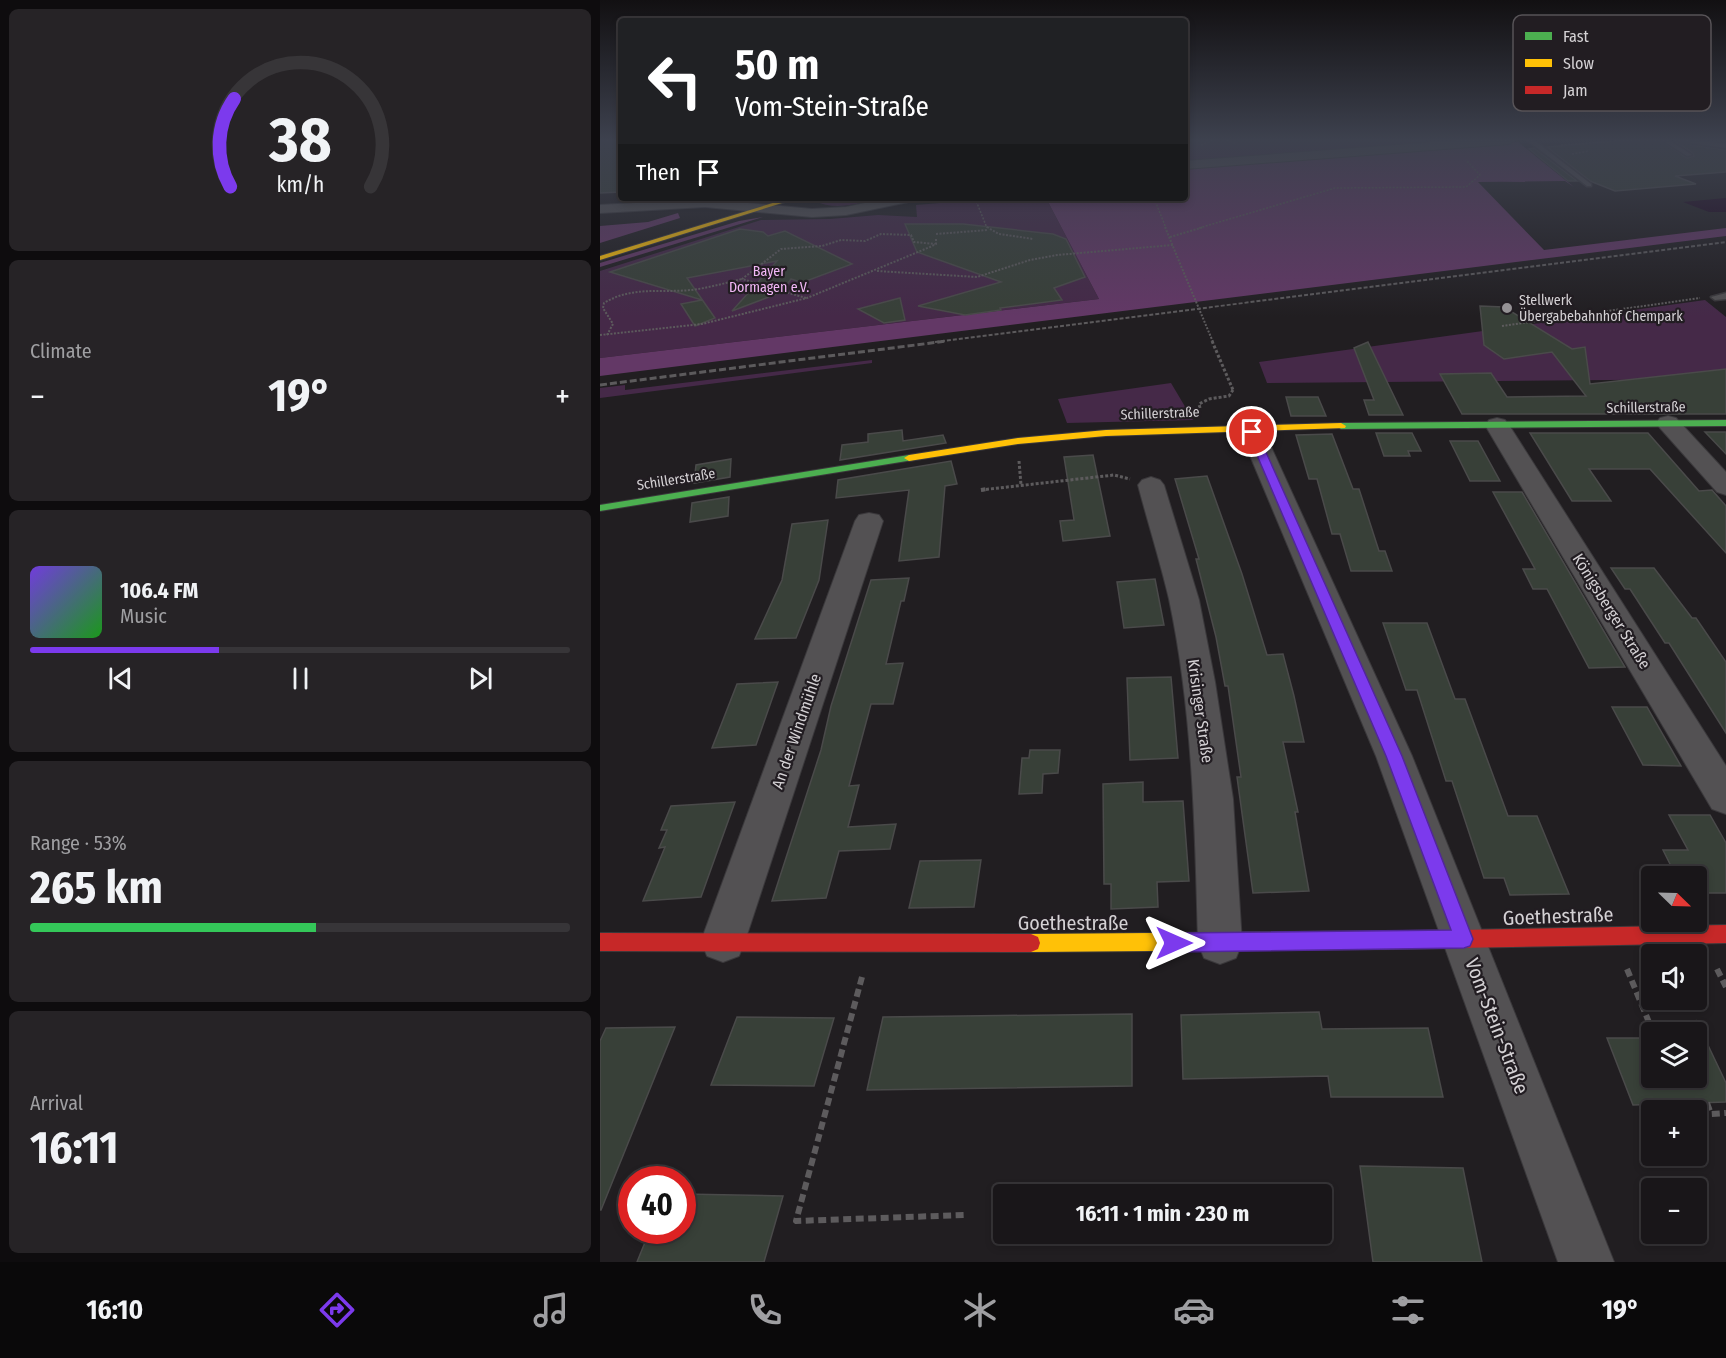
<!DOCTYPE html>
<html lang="en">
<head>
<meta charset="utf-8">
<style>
	body { margin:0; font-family:"Fira Sans Condensed",sans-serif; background:#262326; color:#f1f3f6; height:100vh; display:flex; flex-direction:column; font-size:22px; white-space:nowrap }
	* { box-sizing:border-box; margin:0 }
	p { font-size:20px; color:#9f9fa2 }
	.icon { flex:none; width:33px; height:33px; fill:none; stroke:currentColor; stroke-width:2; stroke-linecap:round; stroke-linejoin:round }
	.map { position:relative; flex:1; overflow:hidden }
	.panel { display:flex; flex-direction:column; gap:9px; padding:9px; background:#0e0c0e; width:600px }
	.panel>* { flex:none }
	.hud { position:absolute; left:18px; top:18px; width:570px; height:183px; border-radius:6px; box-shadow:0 3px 9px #0003,0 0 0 2px #373538; background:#202124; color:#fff; overflow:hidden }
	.needle { width:39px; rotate:113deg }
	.buttons { position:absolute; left:1041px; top:866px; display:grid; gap:12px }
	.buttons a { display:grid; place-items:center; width:66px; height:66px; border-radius:6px; background:#191619; box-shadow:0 3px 9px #0003,0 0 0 2px #373538; font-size:30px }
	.speed { position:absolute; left:18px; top:1166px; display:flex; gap:12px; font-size:30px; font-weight:700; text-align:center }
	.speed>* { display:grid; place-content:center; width:78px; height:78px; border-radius:50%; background:#191619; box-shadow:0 3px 9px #0003,0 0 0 2px #373538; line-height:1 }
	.speed .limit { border:9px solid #d22; background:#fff; color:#111 }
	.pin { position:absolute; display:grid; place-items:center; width:51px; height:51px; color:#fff; margin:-26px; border:3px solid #fff; border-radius:50%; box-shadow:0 2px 6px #0007 }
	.me { position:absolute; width:66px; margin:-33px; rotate:90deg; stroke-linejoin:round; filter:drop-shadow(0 0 4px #0008) }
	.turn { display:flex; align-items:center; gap:21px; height:126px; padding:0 18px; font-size:27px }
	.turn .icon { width:78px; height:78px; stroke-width:2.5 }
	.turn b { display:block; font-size:42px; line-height:51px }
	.then { display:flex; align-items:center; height:57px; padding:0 18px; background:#0003; gap:12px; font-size:22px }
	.big { font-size:45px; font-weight:700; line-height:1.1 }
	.panel .card { flex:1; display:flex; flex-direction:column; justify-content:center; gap:9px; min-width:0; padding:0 21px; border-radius:9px; background:#262326 }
	.panel .dial { align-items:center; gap:0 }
	.dial svg { height:156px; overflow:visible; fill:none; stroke:#373538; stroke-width:7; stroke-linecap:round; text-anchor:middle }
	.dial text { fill:#f1f3f6; stroke:none }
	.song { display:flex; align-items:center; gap:18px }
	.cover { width:72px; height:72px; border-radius:9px; background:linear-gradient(135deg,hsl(260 70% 55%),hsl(120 70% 35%)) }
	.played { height:6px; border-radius:3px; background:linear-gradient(90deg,#7c3aed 35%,#373538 35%) }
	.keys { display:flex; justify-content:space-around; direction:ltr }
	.heat { display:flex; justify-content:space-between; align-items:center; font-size:33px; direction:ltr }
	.charge { height:9px; border-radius:4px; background:linear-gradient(90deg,#34c759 53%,#373538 0) }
	.trip { position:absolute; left:393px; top:1184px; width:339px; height:60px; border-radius:6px; background:#191619; box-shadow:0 3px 9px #0003,0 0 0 2px #373538; font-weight:700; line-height:60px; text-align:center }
	.dock { display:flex; height:96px; justify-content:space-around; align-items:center; background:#0a090a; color:#9f9fa2 }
	.dock .icon { width:42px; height:42px }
	.dock .current { color:#7c3aed }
	.dock b { font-size:27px; color:#f1f3f6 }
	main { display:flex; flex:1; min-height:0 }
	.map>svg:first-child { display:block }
</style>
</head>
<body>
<main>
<section class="panel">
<div class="card dial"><svg viewBox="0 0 100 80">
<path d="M14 69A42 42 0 1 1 86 69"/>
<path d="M14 69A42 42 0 0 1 16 24" stroke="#7c3aed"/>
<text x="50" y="56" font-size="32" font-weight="700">38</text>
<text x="50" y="72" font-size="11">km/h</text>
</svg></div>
<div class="card"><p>Climate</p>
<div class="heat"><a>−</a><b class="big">19°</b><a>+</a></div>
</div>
<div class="card">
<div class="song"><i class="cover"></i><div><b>106.4 FM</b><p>Music</p></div></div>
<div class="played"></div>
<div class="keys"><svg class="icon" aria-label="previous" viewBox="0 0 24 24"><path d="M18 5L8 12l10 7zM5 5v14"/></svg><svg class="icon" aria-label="pause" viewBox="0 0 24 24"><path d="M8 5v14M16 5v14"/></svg><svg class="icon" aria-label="next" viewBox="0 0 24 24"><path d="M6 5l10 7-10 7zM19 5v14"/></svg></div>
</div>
<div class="card"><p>Range · 53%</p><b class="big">265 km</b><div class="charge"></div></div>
<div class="card"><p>Arrival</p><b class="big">16:11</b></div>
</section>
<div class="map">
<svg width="1126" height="1262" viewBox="0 0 1126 1262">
	<rect width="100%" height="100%" fill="#211e21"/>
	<g fill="#452948">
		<path d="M 585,140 L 825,140 L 829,143 L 585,162 Z"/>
		<path d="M 216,198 L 284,198 C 263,202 236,212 215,201 Z"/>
		<path d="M 339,198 L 446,198 L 499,299 L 0,358 L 0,271 L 161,220 L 230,219 L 278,215 L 317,217 L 316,205 L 340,203 Z"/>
		<path d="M 1105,300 L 1126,317 L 1126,379 L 667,383 L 659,362 Z"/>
		<path d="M 272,360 L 272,363 L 0,398 L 0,388 L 25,385 L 25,390 Z"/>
		<path d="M 571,383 L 593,420 L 467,423 L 458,399 Z"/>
	</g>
	<g fill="#633866">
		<path d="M 918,142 L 974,187 L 965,181 L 878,182 L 944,250 L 1126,228 L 1126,236 L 0,376 L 0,358 L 499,299 L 446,198 L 585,198 L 585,168 Z"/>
		<path d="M 78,213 L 80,218 L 0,243 L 0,226 L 48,222 Z"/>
		<path d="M 163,217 L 0,267 L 0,263 L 139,221 Z"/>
	</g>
	<path fill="#1b031d" d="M 1126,198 L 1126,212 L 1109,212 L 1083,202 Z"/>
	<g fill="#384038" stroke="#4a4a4a" stroke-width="1.5">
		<path d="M 0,140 L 21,140 L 21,192 L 0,193 Z"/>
		<path d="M 1026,140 L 1060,140 L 1087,158 L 1094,156 L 1093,153 L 1073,140 L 1089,140 L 1090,145 L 1126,150 L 1126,172 L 1075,176 L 1096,184 L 1015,191 L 990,181 L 947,147 Z"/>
		<path d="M 934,148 L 977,181 L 968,181 L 929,149 Z"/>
		<path d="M 305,224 L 363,224 L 453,234 L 466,239 L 485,277 L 454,288 L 462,300 L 400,308 L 401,310 L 365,315 L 318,306 L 401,282 L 317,252 Z"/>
		<path d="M 140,229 L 163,232 L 168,236 L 185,231 L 252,264 L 206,281 L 206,284 L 191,279 L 182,292 L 132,311 L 177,261 L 87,278 L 115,318 L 95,326 L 81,304 L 102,300 L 10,272 Z"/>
		<path d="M 300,298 L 305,320 L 284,323 L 258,309 Z"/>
		<path d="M 880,306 L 904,307 L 972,349 L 985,347 L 990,384 L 1126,369 L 1126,414 L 862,414 L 840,374 L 891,373 L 907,397 L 986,396 L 952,352 L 904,359 L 884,345 Z"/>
		<path d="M 768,342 L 803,415 L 769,415 L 764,400 L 774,400 L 754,348 Z"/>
		<path d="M 686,397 L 718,397 L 726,416 L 691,416 Z"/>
		<path d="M 302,430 L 303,441 L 343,435 L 346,443 L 240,460 L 242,445 L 268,442 L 268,434 Z"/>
		<path d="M 1105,432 L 1126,432 L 1126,454 Z"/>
		<path d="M 776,433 L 812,433 L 821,451 L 808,451 L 810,456 L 784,456 Z"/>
		<path d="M 930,433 L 1048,433 L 1099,491 L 1112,490 L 1126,506 L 1126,553 L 1050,469 L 989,469 L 1011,501 L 972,501 Z"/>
		<path d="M 732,434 L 753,489 L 759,489 L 779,551 L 785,551 L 792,571 L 751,571 L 740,534 L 732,534 L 717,479 L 709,479 L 696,435 Z"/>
		<path d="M 850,441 L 878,441 L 900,481 L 870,481 Z"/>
		<path d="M 493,455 L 510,536 L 463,541 L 460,521 L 474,520 L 464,457 Z"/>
		<path d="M 131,459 L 130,477 L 94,483 L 96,465 Z"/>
		<path d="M 351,461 L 357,484 L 345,486 L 339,557 L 299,561 L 309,490 L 236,498 L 238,480 Z"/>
		<path d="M 607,476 L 642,574 L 667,655 L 683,654 L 694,696 L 704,742 L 683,742 L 698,812 L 695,812 L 709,891 L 653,893 L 637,777 L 641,777 L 628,686 L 625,686 L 616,637 L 596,559 L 599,559 L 575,479 Z"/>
		<path d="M 893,492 L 922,492 L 1025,667 L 989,668 L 947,589 L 933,589 L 923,569 L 935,569 Z"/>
		<path d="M 129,497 L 128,516 L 90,522 L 92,503 Z"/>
		<path d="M 228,520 L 219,580 L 196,638 L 155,639 L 182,580 L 192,524 Z"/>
		<path d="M 1011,568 L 1054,568 L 1092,618 L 1096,618 L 1126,662 L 1126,733 L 1069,643 L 1065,643 L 1030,589 L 1025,589 Z"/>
		<path d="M 309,578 L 304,601 L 301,601 L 286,664 L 303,663 L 293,704 L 271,704 L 249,786 L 259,785 L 248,827 L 296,824 L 290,849 L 239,851 L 226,898 L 172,901 L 221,750 L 231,706 L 271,580 Z"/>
		<path d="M 555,579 L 564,625 L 524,628 L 517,582 Z"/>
		<path d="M 783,623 L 827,623 L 855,699 L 865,699 L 908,816 L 937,816 L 969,894 L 910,895 L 904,878 L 884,878 L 852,781 L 846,781 L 817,690 L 806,690 Z"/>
		<path d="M 571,677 L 578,758 L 530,760 L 527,678 Z"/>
		<path d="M 178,682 L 156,745 L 112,748 L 137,684 Z"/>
		<path d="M 1012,707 L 1047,707 L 1081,766 L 1043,765 Z"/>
		<path d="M 430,750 L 460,750 L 458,773 L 443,774 L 442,793 L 419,794 L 422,758 L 429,758 Z"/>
		<path d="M 543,782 L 543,802 L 583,801 L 589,881 L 557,882 L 558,907 L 511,909 L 511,884 L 504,884 L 503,784 Z"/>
		<path d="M 135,802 L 101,897 L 43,901 L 65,847 L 59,848 L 67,830 L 61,830 L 71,806 Z"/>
		<path d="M 1069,815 L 1110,815 L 1126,843 L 1126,893 L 1096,893 L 1096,876 L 1076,876 L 1063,850 L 1088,850 Z"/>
		<path d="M 381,860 L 374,907 L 309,908 L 320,861 Z"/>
		<path d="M 719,1012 L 722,1029 L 828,1028 L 843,1097 L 731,1097 L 728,1076 L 583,1079 L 581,1015 Z"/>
		<path d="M 532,1014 L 532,1086 L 267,1090 L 283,1017 Z"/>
		<path d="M 137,1017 L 234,1018 L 214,1086 L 111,1085 Z"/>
		<path d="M 1096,1020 L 1126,1083 L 1126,1102 L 1033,1105 L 1007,1038 L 1052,1038 L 1052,1077 L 1096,1077 Z"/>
		<path d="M 75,1027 L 1,1210 L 0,1210 L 0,1041 L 6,1028 Z"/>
		<path d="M 760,1166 L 863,1168 L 882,1262 L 773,1262 Z"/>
		<path d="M 82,1194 L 183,1196 L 164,1262 L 37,1262 L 50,1230 L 82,1230 Z"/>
	</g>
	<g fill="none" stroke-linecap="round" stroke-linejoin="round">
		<g stroke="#3a383b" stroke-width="3">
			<g id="lane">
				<path d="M 927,140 L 934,140 L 991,184 L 991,186 L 987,186 Z"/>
				<path d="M 1062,140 L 1069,140 L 1092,155 L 1087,156 Z"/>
				<path d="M 1092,140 L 1126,144 L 1126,148 L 1090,143 Z"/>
				<path d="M 1126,293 L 1126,299 L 1115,300 L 1111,297 Z"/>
			</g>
		</g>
		<g stroke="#3a383b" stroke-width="2">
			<g id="street">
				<path d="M 862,140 L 915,140 L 909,144 L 585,169 L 585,161 Z"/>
				<path d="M 288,198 L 315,198 L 313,201 L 246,215 L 212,217 L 105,207 L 0,213 L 0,205 L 105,199 L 212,209 L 246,207 Z"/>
				<path d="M 1068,416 L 1076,418 L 1126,472 L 1126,495 L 1117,492 L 1060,428 L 1056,423 L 1060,418 Z"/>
				<path d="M 897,418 L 905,420 L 909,425 L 1126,766 L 1126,814 L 1112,809 L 885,425 L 889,420 Z"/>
				<path d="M 650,420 L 658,422 L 662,427 L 812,756 L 1014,1262 L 958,1262 L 776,756 L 638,427 L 642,422 Z"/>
				<path d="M 551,477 L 560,480 L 564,485 L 599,600 L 615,682 L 633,799 L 642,943 L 636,958 L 620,964 L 604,958 L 598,943 C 595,829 593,712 569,599 C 560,561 548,523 538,485 L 542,480 Z"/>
				<path d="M 269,513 L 279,515 L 283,521 L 145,941 L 139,956 L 123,962 L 107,956 L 101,941 L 255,521 L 259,515 Z"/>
			</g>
		</g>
		<g stroke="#3a383b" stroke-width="2">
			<g id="fast">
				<path d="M 1126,420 L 1126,426 L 741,429 L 736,426 L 741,423 Z"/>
				<path d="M 309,455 L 313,456 L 313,460 L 0,511 L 0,505 Z"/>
			</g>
		</g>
		<g stroke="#3a383b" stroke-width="2">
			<g id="slow">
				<path d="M 189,198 L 198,198 L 0,260 L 0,256 Z"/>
				<path d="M 741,423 L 746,426 L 745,428 L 506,436 L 418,444 L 309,461 L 304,458 L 309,455 L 418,438 L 506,430 Z"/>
				<path d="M 800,931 L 807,934 L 809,940 L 807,946 L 800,949 L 431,952 L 424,949 L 422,943 L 424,937 L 431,934 Z"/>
			</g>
		</g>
		<g stroke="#3a383b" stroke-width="2">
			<g id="jam">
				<path d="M 1126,925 L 1126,943 L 800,949 L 793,946 L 791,940 L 793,934 L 800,931 Z"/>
				<path d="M 0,933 L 431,934 L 438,937 L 440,943 L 438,949 L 431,952 L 0,951 Z"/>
			</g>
		</g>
		<g stroke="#5d5b5d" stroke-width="1.5" stroke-dasharray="2 1.5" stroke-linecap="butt">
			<path d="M 627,140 L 635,143"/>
			<path d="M 601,145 L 614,140"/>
			<path d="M 961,145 L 1029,140"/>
			<path d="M 972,154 L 989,151"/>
			<path d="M 375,198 L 387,228"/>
			<path d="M 554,198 L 566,228"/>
			<path d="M 599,228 L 735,188 L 866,187 L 880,175 L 866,160"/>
		</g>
		<g stroke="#5d5b5d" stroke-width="2" stroke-dasharray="2 1.5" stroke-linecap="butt">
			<path d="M 387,227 L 399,234 L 433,239"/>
			<path d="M 565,227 L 581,266"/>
			<path d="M 336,234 L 388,230"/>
			<path d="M 570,237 L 604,227"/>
			<path d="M 277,271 L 377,277 L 430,260 L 457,255 L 573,245"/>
			<path d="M 206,298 L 142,279 L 181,249 L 222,246 L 241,240 L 265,241 L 281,234 L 311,235 L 314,242 L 335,244"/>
			<path d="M 902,326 L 1100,298"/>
			<path d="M 0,335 L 102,324 L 207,298 L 330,247 L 336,244 L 336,239"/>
			<path d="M 7,335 L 13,324 L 3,308 L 4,303 C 32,286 60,293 91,290 C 108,288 125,283 142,279"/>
		</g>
		<g stroke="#5d5b5d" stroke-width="3" stroke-dasharray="3 2" stroke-linecap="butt">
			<path d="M 600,408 L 599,404 L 609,399 L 629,396 L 633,390"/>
			<path d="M 419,461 L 421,485"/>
			<path d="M 381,490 L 514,475 L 530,479"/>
		</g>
		<path stroke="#5d5b5d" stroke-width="4" stroke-dasharray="4.5 3" stroke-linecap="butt" d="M 381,490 L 387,489"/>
		<g stroke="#5d5b5d" stroke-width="6" stroke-dasharray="8 4.5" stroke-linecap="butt">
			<path d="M 1027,969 L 1053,1032"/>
			<path d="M 1117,969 L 1126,987"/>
			<path d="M 262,977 L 196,1221 L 364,1215"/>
			<path d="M 1107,1103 L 1111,1114 L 1126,1113"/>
		</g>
		<use href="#lane" fill="#535153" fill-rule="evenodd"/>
		<use href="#street" fill="#535153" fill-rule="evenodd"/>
		<use href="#fast" fill="#4caf50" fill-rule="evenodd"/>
		<use href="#slow" fill="#ffc107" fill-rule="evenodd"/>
		<use href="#jam" fill="#c62828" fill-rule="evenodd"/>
		<path stroke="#5c5a5c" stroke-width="2" stroke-dasharray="4 2" stroke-linecap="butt" d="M 335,342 L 1126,242"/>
		<path stroke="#5c5a5c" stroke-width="3" stroke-dasharray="7 3" stroke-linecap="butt" d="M 0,385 L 347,341"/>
		<path stroke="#5d5b5d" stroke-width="2" stroke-dasharray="2 1.5" stroke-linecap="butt" d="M 581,266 L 613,342"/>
		<path stroke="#5d5b5d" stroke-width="3" stroke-dasharray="3 2" stroke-linecap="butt" d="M 612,341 L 633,390"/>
	</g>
	<linearGradient id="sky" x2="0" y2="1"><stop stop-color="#121012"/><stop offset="0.44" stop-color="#3d414e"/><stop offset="1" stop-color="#3d414e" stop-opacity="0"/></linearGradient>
	<rect width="1126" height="317" fill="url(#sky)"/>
	<path fill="#7c3aed" stroke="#51269a" stroke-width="1.5" d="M 652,429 L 657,432 L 802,756 L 873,939 L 870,946 L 864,948 L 574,952 L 567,949 L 564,943 L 567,936 L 574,933 L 851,930 L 786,756 L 647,432 Z"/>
	<circle fill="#959295" stroke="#221d22" stroke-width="2" cx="907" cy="308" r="6"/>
	<g text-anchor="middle" stroke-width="4.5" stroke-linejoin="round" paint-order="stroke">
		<g font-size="14" fill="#f3b8f7" stroke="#221d22">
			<text x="169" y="276">Bayer<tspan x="169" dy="16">Dormagen e.V.</tspan></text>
		</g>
		<g font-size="14" fill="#d4d1d4" stroke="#221d22" text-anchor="start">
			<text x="919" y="305">Stellwerk<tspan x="919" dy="16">Übergabebahnhof Chempark</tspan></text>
		</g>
		<g font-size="14" fill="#d4d1d4" stroke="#221d22">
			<text transform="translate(1046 407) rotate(-1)" y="5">Schillerstraße</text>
			<text transform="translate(560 413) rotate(-2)" y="5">Schillerstraße</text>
			<text transform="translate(76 479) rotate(-9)" y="5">Schillerstraße</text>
		</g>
		<g font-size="16" fill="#d4d1d4" stroke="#221d22">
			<text transform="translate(1012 611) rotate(58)" y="6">Königsberger Straße</text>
			<text transform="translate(601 711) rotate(82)" y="6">Krisinger Straße</text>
			<text transform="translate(196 731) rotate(-71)" y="6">An der Windmühle</text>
		</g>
		<g font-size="20" fill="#d4d1d4" stroke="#221d22">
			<text transform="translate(958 916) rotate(-2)" y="7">Goethestraße</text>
			<text x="473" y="930">Goethestraße</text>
			<text transform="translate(897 1026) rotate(69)" y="7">Vom-Stein-Straße</text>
		</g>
	</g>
	<rect x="913" y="15" width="198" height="96" rx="9" fill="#221d22" stroke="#575357" stroke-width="1.5"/>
	<rect x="925" y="32" width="27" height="8" fill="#4caf50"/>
	<rect x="925" y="59" width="27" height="8" fill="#ffc107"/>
	<rect x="925" y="86" width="27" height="8" fill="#c62828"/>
	<g font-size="16" fill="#d4d1d4">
		<text x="963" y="42">Fast</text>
		<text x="963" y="69">Slow</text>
		<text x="963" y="96">Jam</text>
	</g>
</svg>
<div class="buttons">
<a><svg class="needle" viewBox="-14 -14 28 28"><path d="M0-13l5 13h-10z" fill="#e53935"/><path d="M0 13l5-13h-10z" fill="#9f9fa2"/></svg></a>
<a><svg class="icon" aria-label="sound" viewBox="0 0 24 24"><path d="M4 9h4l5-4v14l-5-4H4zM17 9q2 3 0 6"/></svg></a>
<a><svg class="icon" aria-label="layers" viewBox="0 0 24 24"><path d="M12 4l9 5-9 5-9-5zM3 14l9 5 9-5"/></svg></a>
<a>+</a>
<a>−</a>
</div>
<div class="speed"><div class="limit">40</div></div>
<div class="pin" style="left:652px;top:432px;background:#d93025"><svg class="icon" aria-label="arrive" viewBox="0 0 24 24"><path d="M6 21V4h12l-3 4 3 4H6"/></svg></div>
<svg class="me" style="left:574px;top:943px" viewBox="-20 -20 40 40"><path d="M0-17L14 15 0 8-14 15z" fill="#7c3aed" stroke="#fff" stroke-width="4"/></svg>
<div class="trip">16:11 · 1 min · 230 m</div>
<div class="hud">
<div class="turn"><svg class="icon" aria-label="left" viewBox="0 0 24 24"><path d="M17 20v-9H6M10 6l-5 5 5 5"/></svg><div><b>50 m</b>Vom-Stein-Straße</div></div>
<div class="then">Then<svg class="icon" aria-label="arrive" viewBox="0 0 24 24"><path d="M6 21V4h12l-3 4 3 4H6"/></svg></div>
</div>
</div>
</main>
<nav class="dock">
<b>16:10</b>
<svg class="icon current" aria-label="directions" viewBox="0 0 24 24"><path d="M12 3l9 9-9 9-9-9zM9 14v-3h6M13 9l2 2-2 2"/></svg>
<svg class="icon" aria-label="music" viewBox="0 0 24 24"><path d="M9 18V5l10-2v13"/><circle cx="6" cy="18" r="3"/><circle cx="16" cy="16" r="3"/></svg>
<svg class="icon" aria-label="phone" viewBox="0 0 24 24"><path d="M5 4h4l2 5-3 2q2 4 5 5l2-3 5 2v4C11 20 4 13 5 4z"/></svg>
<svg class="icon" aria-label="climate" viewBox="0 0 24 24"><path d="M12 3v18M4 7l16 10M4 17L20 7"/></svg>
<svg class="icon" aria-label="car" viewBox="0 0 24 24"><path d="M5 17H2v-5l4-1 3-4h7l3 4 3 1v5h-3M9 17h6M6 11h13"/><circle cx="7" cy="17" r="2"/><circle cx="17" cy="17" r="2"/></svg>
<svg class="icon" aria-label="filters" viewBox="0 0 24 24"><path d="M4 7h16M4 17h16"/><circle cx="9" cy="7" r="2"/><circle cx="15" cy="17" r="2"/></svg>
<b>19°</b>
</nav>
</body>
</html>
